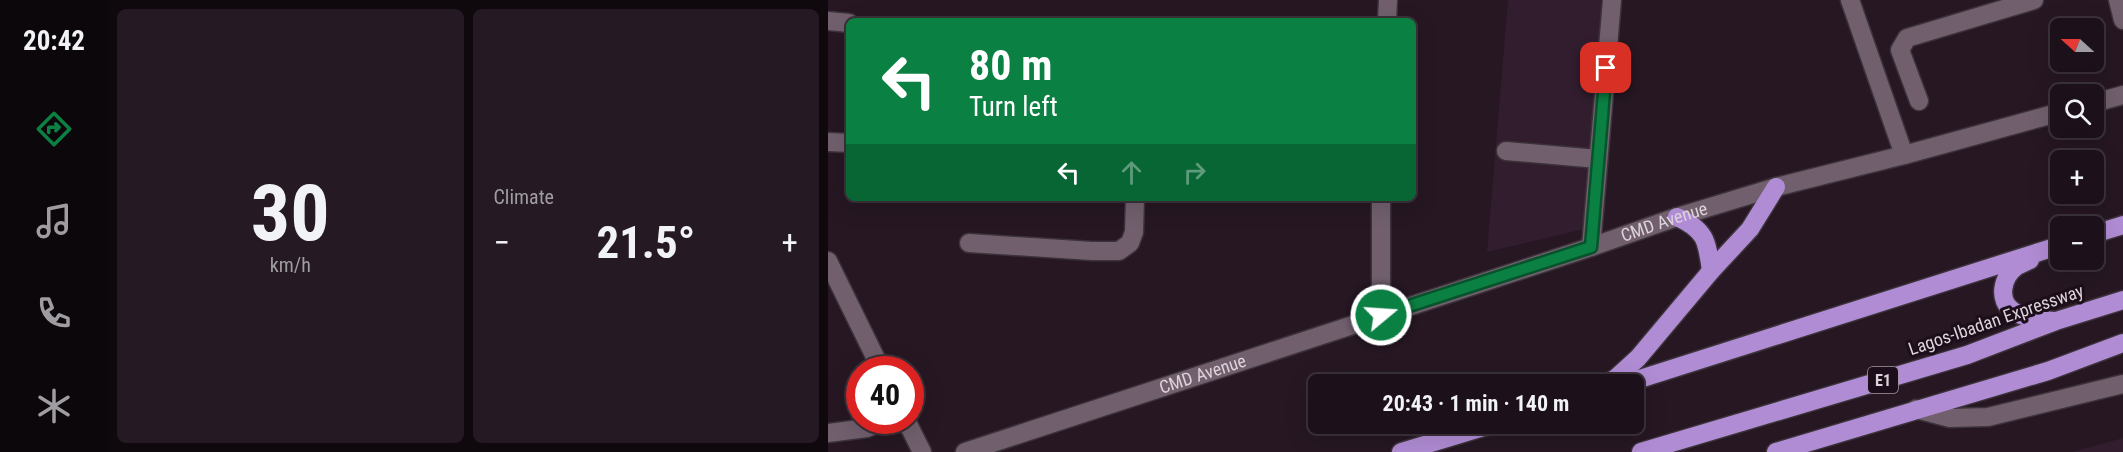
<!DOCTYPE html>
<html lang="en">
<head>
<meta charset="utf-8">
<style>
	body { margin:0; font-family:"Roboto Condensed",sans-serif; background:#251a23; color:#f1f3f6; height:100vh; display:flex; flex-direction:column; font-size:22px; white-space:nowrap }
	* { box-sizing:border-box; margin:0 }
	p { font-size:20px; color:#a09da2 }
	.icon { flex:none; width:33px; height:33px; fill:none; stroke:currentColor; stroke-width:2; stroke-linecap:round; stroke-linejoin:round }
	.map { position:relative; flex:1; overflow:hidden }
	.side { display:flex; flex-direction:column; gap:9px; padding:9px; background:#0f090e; width:720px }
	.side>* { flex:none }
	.hud { position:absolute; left:18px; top:18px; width:570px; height:183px; border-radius:9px; box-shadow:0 6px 24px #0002,0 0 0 2px #3a3139; background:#0b8043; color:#fff; overflow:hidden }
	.needle { width:39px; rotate:291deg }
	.buttons { position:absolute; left:1222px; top:18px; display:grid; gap:12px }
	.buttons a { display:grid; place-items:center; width:54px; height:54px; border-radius:9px; background:#1c111a; box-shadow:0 6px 24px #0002,0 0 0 2px #3a3139; font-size:30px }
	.speed { position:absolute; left:18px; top:356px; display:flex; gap:12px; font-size:30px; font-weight:700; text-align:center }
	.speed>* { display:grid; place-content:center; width:78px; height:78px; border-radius:50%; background:#1c111a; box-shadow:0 6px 24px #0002,0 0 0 2px #3a3139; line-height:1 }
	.speed .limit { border:9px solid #d22; background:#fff; color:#111 }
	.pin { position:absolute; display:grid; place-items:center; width:51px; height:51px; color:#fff; margin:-26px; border-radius:12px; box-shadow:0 3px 9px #0006 }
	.me { position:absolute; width:66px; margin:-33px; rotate:72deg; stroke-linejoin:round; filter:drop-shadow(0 0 4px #0008) }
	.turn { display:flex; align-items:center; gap:21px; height:126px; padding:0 24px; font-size:27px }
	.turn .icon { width:78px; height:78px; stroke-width:2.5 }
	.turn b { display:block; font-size:42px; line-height:51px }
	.lanes { display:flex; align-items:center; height:57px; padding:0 24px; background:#0003; justify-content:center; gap:30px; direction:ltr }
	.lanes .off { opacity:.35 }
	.big { font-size:45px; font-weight:700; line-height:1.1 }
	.side .card { flex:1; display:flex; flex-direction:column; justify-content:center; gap:9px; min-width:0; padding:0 21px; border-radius:9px; background:#251a23 }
	.side .dial { align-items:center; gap:0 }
	.dial b { font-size:78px; line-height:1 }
	.heat { display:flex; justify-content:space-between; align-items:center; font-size:33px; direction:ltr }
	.side .tiles { flex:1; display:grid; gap:9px; grid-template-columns:repeat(2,1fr) }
	.trip { position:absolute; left:480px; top:374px; width:336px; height:60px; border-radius:9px; background:#1c111a; box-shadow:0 6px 24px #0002,0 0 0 2px #3a3139; font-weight:700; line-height:60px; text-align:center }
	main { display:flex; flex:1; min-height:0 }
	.dock { display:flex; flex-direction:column; width:108px; justify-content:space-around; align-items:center; background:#0b070a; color:#a09da2 }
	.dock .icon { width:42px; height:42px }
	.dock .current { color:#0b8043 }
	.dock b { font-size:27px; color:#f1f3f6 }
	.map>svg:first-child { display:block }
</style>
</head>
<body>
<main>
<nav class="dock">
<b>20:42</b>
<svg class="icon current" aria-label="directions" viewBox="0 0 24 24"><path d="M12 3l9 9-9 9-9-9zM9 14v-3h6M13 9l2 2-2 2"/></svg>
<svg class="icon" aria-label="music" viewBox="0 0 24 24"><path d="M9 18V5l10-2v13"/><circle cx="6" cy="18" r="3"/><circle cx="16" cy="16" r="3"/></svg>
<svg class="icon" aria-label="phone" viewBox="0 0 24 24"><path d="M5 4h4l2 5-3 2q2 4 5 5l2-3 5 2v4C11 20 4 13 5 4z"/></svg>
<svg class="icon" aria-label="climate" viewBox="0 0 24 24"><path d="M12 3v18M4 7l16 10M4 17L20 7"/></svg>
</nav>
<section class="side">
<div class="tiles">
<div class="card dial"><b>30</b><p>km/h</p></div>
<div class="card"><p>Climate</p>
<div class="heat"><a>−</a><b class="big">21.5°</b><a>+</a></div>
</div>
</div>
</section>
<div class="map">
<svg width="1295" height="452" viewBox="0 0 1295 452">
	<rect width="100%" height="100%" fill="#261723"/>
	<g fill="#311d2e">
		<path d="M 680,0 L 776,0 L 760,228 L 659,252 Z"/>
		<path d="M 1295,438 L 1295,452 L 1244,452 Z"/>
	</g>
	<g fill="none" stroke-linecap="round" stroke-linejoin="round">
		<g stroke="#3c323a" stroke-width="21">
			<g id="minor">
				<path d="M 1022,0 L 1076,155"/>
				<path d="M 1290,0 L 1295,20"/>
				<path d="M 0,21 L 21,23"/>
				<path d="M 559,21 L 560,0"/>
				<path d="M 1091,101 L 1072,50 L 1079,38 L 1206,0"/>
				<path d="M 1266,103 L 1295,95"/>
				<path d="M 0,142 L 21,143"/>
				<path d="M 678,151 L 770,159"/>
				<path d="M 141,243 L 264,251 L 291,251 L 302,243 L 306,232 L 307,198"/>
				<path d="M 763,247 L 784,0"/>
				<path d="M 0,261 L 53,369"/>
				<path d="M 553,315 L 553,198"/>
				<path d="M 1088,409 L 1122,418 L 1160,417 L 1295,384"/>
				<path d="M 78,420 L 94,452"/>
				<path d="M 0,433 L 39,428 L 57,420"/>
				<path id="s1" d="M 137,452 L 763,247 L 849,217 L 948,187 L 1076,155 L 1233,112"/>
			</g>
		</g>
		<g stroke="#3c323a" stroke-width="21">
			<g id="highway">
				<path d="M 849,217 C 878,230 879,241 883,271"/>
				<path d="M 1266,234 L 1295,225"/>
				<path d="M 1202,260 C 1198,262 1193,264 1189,266 C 1174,277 1169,300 1185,311 C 1196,319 1213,319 1226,321"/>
				<path d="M 778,384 L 788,378 L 810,358 L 883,271 L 922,229 L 948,187"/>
				<path d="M 796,384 L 1233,245"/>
				<path d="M 573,452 L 669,423"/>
				<path d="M 813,452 L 1139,355 L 1228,321 L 1295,300"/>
				<path d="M 948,452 L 1220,371 L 1295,343"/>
			</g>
		</g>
		<use href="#minor" stroke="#715f6d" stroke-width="18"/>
		<use href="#highway" stroke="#b08cd4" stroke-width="18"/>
	</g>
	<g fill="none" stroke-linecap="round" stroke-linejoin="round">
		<g stroke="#07532c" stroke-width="15">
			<path id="route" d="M 553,315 L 763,247 L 778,68"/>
		</g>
		<use href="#route" stroke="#0b8043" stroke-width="10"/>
	</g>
	<g text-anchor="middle" stroke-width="6" stroke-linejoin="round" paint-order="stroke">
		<rect fill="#1c0e1a" stroke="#a398a1" stroke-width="1.5" x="1040" y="367" width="30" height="26" rx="4.5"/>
		<g font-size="16" font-weight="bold" fill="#ddd3db">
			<text x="1055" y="386">E1</text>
		</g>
		<g font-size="18" fill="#ddd3db" stroke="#1c0e1a">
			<text dy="6" stroke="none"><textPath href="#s1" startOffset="736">CMD Avenue</textPath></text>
			<text transform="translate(1168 320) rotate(-19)" y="6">Lagos-Ibadan Expressway</text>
			<text dy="6" stroke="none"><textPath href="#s1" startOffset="250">CMD Avenue</textPath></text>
		</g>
	</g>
</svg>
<div class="buttons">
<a><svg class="needle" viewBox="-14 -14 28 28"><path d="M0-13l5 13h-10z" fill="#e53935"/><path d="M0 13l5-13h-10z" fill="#a09da2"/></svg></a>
<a><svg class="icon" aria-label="search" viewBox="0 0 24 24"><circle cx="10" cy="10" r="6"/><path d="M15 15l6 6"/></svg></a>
<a>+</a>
<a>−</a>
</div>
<div class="speed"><div class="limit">40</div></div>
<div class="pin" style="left:778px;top:68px;background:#d93025"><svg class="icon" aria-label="arrive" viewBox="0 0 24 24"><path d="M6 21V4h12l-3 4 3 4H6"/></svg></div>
<svg class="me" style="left:553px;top:315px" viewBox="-20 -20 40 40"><circle r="17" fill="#0b8043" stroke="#fff" stroke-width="3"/><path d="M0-11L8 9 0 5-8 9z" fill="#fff"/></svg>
<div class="trip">20:43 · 1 min · 140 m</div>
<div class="hud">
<div class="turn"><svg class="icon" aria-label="left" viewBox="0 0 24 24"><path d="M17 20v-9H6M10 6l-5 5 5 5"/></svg><div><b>80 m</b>Turn left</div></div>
<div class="lanes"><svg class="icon" aria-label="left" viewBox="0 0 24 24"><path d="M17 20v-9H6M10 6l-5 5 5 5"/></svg><svg class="icon off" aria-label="ahead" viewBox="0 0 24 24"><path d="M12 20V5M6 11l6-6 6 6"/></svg><svg class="icon off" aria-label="right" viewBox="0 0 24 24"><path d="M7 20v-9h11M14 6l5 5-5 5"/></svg></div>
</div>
</div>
</main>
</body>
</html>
